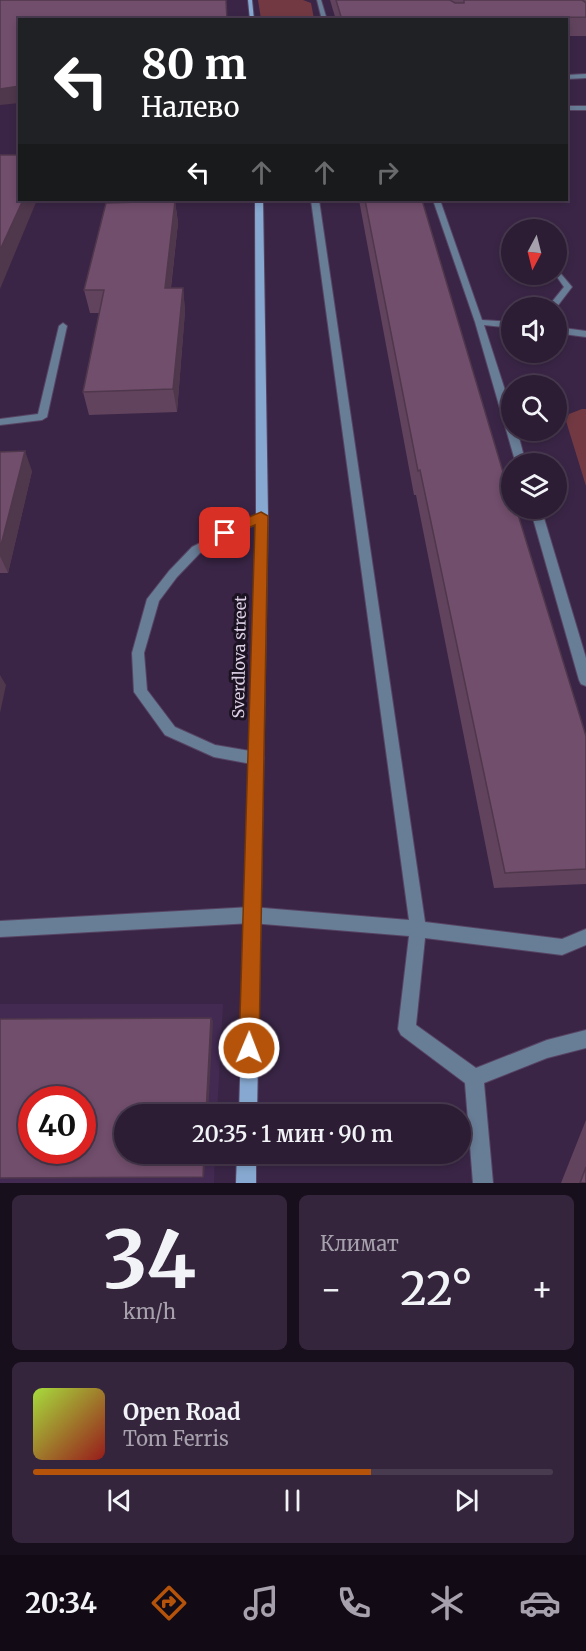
<!DOCTYPE html>
<html lang="ru">
<head>
<meta charset="utf-8">
<style>
	body { margin:0; font-family:Merriweather,serif; background:#34253c; color:#f1f3f6; height:100vh; display:flex; flex-direction:column; font-size:22px; white-space:nowrap }
	* { box-sizing:border-box; margin:0 }
	p { font-size:20px; color:#a6a1ac }
	.icon { flex:none; width:33px; height:33px; fill:none; stroke:currentColor; stroke-width:2; stroke-linecap:round; stroke-linejoin:round }
	.map { position:relative; height:1183px; overflow:hidden }
	.panel { display:flex; flex-direction:column; gap:12px; padding:12px; background:#180f1d; flex:1 }
	.panel>* { flex:none }
	.guide { position:absolute; left:18px; top:18px; width:550px; height:183px; border-radius:0px; box-shadow:0 3px 9px #0003,0 0 0 2px #483a4f; background:#202124; color:#fff; overflow:hidden }
	.needle { width:39px; rotate:187deg }
	.buttons { position:absolute; left:501px; top:219px; display:grid; gap:12px }
	.buttons a { display:grid; place-items:center; width:66px; height:66px; border-radius:50%; background:#2c1c34; box-shadow:0 3px 9px #0003,0 0 0 2px #483a4f; font-size:30px }
	.speed { position:absolute; left:18px; top:1086px; display:flex; gap:12px; font-size:30px; font-weight:700; text-align:center }
	.speed>* { display:grid; place-content:center; width:78px; height:78px; border-radius:50%; background:#2c1c34; box-shadow:0 3px 9px #0003,0 0 0 2px #483a4f; line-height:1 }
	.speed .limit { border:9px solid #d22; background:#fff; color:#111 }
	.pin { position:absolute; display:grid; place-items:center; width:51px; height:51px; color:#fff; margin:-26px; border-radius:12px; box-shadow:0 3px 9px #0006 }
	.me { position:absolute; width:66px; margin:-33px; rotate:1deg; stroke-linejoin:round; filter:drop-shadow(0 0 4px #0008) }
	.turn { display:flex; align-items:center; gap:21px; height:126px; padding:0 24px; font-size:27px }
	.turn .icon { width:78px; height:78px; stroke-width:2.5 }
	.turn b { display:block; font-size:42px; line-height:51px }
	.lanes { display:flex; align-items:center; height:57px; padding:0 24px; background:#0003; justify-content:center; gap:30px; direction:ltr }
	.lanes .off { opacity:.35 }
	.big { font-size:45px; font-weight:600; line-height:1.1 }
	.panel .tile { flex:1; display:flex; flex-direction:column; justify-content:center; gap:9px; min-width:0; padding:0 21px; border-radius:9px; background:#34253c }
	.panel .dial { align-items:center; gap:0 }
	.dial b { font-size:78px; line-height:1 }
	.song { display:flex; align-items:center; gap:18px }
	.cover { width:72px; height:72px; border-radius:9px; background:linear-gradient(135deg,hsl(80 70% 55%),hsl(0 70% 35%)) }
	.played { height:6px; border-radius:3px; background:linear-gradient(90deg,#b45309 65%,#483a4f 65%) }
	.keys { display:flex; justify-content:space-around; direction:ltr }
	.heat { display:flex; justify-content:space-between; align-items:center; font-size:33px; direction:ltr }
	.panel .tiles { flex:1; display:grid; gap:12px; grid-template-columns:1fr 1fr }
	.tile:last-child { grid-column:span 2 }
	.trip { position:absolute; left:114px; top:1104px; width:357px; height:60px; border-radius:30px; background:#2c1c34; box-shadow:0 3px 9px #0003,0 0 0 2px #483a4f; font-weight:600; line-height:60px; text-align:center }
	.tab-bar { display:flex; height:96px; justify-content:space-around; align-items:center; background:#120b15; color:#a6a1ac }
	.tab-bar .icon { width:42px; height:42px }
	.tab-bar .current { color:#b45309 }
	.tab-bar b { font-size:27px; color:#f1f3f6 }
	.map>svg:first-child { display:block }
</style>
</head>
<body>
<div class="map">
<svg width="586" height="1183" viewBox="0 0 586 1183">
	<rect width="100%" height="100%" fill="#3a2546"/>
	<path fill="#432a52" fill-rule="evenodd" d="M 0,1004 L 223,1004 L 217,1114 L 124,1114 L 124,1154 L 215,1154 L 214,1183 L 0,1183 ZM 32,1100 L 82,1100 L 82,1150 L 32,1150 Z"/>
	<g fill="#723942">
		<path d="M 258,0 L 303,0 L 311,3 L 314,19 L 261,19 Z"/>
		<path d="M 582,409 L 586,409 L 586,486 L 566,421 L 569,414 Z"/>
	</g>
	<g fill="none" stroke-linecap="round" stroke-linejoin="round">
		<g stroke="#574463" stroke-width="2">
			<g id="lane">
				<path d="M 586,74 L 586,78 L 567,79 L 567,75 Z"/>
				<rect x="567" y="106" width="19" height="4"/>
				<path d="M 311,200 L 319,200 L 425,922 L 562,939 L 586,929 L 586,945 L 562,955 L 425,938 L 416,1025 L 476,1068 L 547,1040 L 586,1030 L 586,1048 L 547,1058 L 484,1083 L 493,1183 L 473,1183 L 465,1083 L 401,1035 L 398,1029 L 409,936 L 252,923 L 0,937 L 0,921 L 252,907 L 409,920 Z"/>
				<path d="M 433,200 L 440,200 L 482,320 L 512,322 L 512,328 L 484,325 L 512,412 L 512,430 L 517,430 L 526,464 L 516,464 L 475,322 Z"/>
				<path d="M 556,268 L 572,287 L 556,308 L 547,308 L 564,287 L 555,274 Z"/>
				<path d="M 63,323 L 67,326 L 47,417 L 42,420 L 0,425 L 0,419 L 38,414 L 59,326 Z"/>
				<path d="M 556,327 L 586,331 L 586,337 L 556,333 Z"/>
				<path d="M 530,508 L 541,508 L 586,658 L 586,686 L 581,684 L 579,680 Z"/>
				<path d="M 262,512 L 268,516 L 266,519 L 200,553 L 177,577 L 159,601 L 144,653 L 147,690 L 175,727 L 215,745 L 262,753 L 264,758 L 262,763 L 257,765 L 214,757 L 165,735 L 134,692 L 132,653 L 147,599 L 169,571 L 192,547 Z"/>
			</g>
		</g>
		<g stroke="#574463" stroke-width="2">
			<path id="street" d="M 317,0 L 321,0 L 327,20 L 322,20 Z"/>
		</g>
		<g stroke="#574463" stroke-width="2">
			<g id="secondary">
				<path d="M 248,0 L 252,0 L 254,20 L 250,20 Z"/>
				<path d="M 255,200 L 263,200 L 268,516 L 257,1114 L 239,1114 L 256,516 Z"/>
				<path d="M 237,1154 L 256,1154 L 256,1183 L 236,1183 Z"/>
			</g>
		</g>
		<use href="#lane" fill="#687d96" fill-rule="evenodd"/>
		<use href="#street" fill="#687d96" fill-rule="evenodd"/>
		<use href="#secondary" fill="#87a9d1" fill-rule="evenodd"/>
	</g>
	<g fill="#61435d">
		<path d="M 330,0 L 586,0 L 586,36 L 567,36 L 567,20 L 336,20 Z"/>
		<path d="M 567,71 L 570,75 L 567,87 Z"/>
		<path d="M 359,200 L 422,200 L 511,499 L 586,736 L 586,884 L 494,888 L 416,495 L 414,495 Z"/>
		<path d="M 175,201 L 178,223 L 171,288 L 183,288 L 185,311 L 177,412 L 89,415 L 83,392 L 99,313 L 90,313 L 84,290 Z"/>
		<path d="M 0,452 L 32,471 L 8,573 L 0,573 Z"/>
		<path d="M 586,1120 L 586,1183 L 561,1183 Z"/>
	</g>
	<g fill="#4f374c">
		<path d="M 20,86 L 20,103 L 0,105 L 0,89 Z"/>
		<path d="M 23,200 L 37,200 L 0,289 L 0,250 Z"/>
		<path d="M 175,201 L 178,223 L 168,311 L 165,288 Z"/>
		<path d="M 183,288 L 185,311 L 177,412 L 173,389 Z"/>
		<path d="M 25,451 L 32,471 L 8,573 L 0,556 L 0,549 Z"/>
		<path d="M 0,675 L 6,685 L 0,713 Z"/>
		<path d="M 211,1018 L 213,1021 L 208,1114 L 206,1114 Z"/>
		<path d="M 204,1154 L 206,1154 L 204,1177 L 203,1177 Z"/>
	</g>
	<g fill="#714e6c" stroke="#4f374c" stroke-width="1.5" fill-rule="evenodd">
		<path d="M 0,0 L 226,0 L 227,20 L 20,20 L 20,86 L 0,89 Z"/>
		<path d="M 336,0 L 450,0 L 455,3 L 464,3 L 464,0 L 582,0 L 586,3 L 586,17 L 529,18 L 530,20 L 342,20 Z"/>
		<path d="M 0,155 L 20,155 L 20,200 L 23,200 L 0,250 Z"/>
		<path d="M 365,200 L 422,200 L 511,499 L 512,499 L 512,508 L 516,508 L 586,736 L 586,869 L 505,873 L 420,470 L 418,471 Z"/>
		<path d="M 175,201 L 165,288 L 183,288 L 173,389 L 83,392 L 104,290 L 84,290 L 106,203 Z"/>
		<path d="M 25,451 L 0,549 L 0,452 Z"/>
		<path d="M 211,1018 L 206,1114 L 124,1114 L 124,1154 L 204,1154 L 203,1177 L 0,1178 L 0,1019 ZM 32,1100 L 82,1100 L 82,1150 L 32,1150 Z"/>
		<path d="M 586,1167 L 586,1183 L 580,1183 Z"/>
	</g>
	<path fill="#b45309" stroke="#753606" stroke-width="1.5" d="M 261,512 L 268,516 L 259,1048 L 256,1055 L 249,1058 L 242,1055 L 239,1048 L 255,525 L 225,538 L 219,533 L 221,529 Z"/>
	<g text-anchor="middle" stroke-width="6" stroke-linejoin="round" paint-order="stroke">
		<g font-size="16" fill="#ddd0e6" stroke="#1c1322">
			<text transform="translate(239 657) rotate(-89)" y="6">Sverdlova street</text>
		</g>
	</g>
</svg>
<div class="buttons">
<a><svg class="needle" viewBox="-14 -14 28 28"><path d="M0-13l5 13h-10z" fill="#e53935"/><path d="M0 13l5-13h-10z" fill="#a6a1ac"/></svg></a>
<a><svg class="icon" aria-label="sound" viewBox="0 0 24 24"><path d="M4 9h4l5-4v14l-5-4H4zM17 9q2 3 0 6"/></svg></a>
<a><svg class="icon" aria-label="search" viewBox="0 0 24 24"><circle cx="10" cy="10" r="6"/><path d="M15 15l6 6"/></svg></a>
<a><svg class="icon" aria-label="layers" viewBox="0 0 24 24"><path d="M12 4l9 5-9 5-9-5zM3 14l9 5 9-5"/></svg></a>
</div>
<div class="speed"><div class="limit">40</div></div>
<div class="pin" style="left:225px;top:533px;background:#d93025"><svg class="icon" aria-label="arrive" viewBox="0 0 24 24"><path d="M6 21V4h12l-3 4 3 4H6"/></svg></div>
<svg class="me" style="left:249px;top:1048px" viewBox="-20 -20 40 40"><circle r="17" fill="#b45309" stroke="#fff" stroke-width="3"/><path d="M0-11L8 9 0 5-8 9z" fill="#fff"/></svg>
<div class="trip">20:35 · 1 мин · 90 m</div>
<div class="guide">
<div class="turn"><svg class="icon" aria-label="left" viewBox="0 0 24 24"><path d="M17 20v-9H6M10 6l-5 5 5 5"/></svg><div><b>80 m</b>Налево</div></div>
<div class="lanes"><svg class="icon" aria-label="left" viewBox="0 0 24 24"><path d="M17 20v-9H6M10 6l-5 5 5 5"/></svg><svg class="icon off" aria-label="ahead" viewBox="0 0 24 24"><path d="M12 20V5M6 11l6-6 6 6"/></svg><svg class="icon off" aria-label="ahead" viewBox="0 0 24 24"><path d="M12 20V5M6 11l6-6 6 6"/></svg><svg class="icon off" aria-label="right" viewBox="0 0 24 24"><path d="M7 20v-9h11M14 6l5 5-5 5"/></svg></div>
</div>
</div>
<section class="panel">
<div class="tiles">
<div class="tile dial"><b>34</b><p>km/h</p></div>
<div class="tile"><p>Климат</p>
<div class="heat"><a>−</a><b class="big">22°</b><a>+</a></div>
</div>
<div class="tile">
<div class="song"><i class="cover"></i><div><b>Open Road</b><p>Tom Ferris</p></div></div>
<div class="played"></div>
<div class="keys"><svg class="icon" aria-label="previous" viewBox="0 0 24 24"><path d="M18 5L8 12l10 7zM5 5v14"/></svg><svg class="icon" aria-label="pause" viewBox="0 0 24 24"><path d="M8 5v14M16 5v14"/></svg><svg class="icon" aria-label="next" viewBox="0 0 24 24"><path d="M6 5l10 7-10 7zM19 5v14"/></svg></div>
</div>
</div>
</section>
<nav class="tab-bar">
<b>20:34</b>
<svg class="icon current" aria-label="directions" viewBox="0 0 24 24"><path d="M12 3l9 9-9 9-9-9zM9 14v-3h6M13 9l2 2-2 2"/></svg>
<svg class="icon" aria-label="music" viewBox="0 0 24 24"><path d="M9 18V5l10-2v13"/><circle cx="6" cy="18" r="3"/><circle cx="16" cy="16" r="3"/></svg>
<svg class="icon" aria-label="phone" viewBox="0 0 24 24"><path d="M5 4h4l2 5-3 2q2 4 5 5l2-3 5 2v4C11 20 4 13 5 4z"/></svg>
<svg class="icon" aria-label="climate" viewBox="0 0 24 24"><path d="M12 3v18M4 7l16 10M4 17L20 7"/></svg>
<svg class="icon" aria-label="car" viewBox="0 0 24 24"><path d="M5 17H2v-5l4-1 3-4h7l3 4 3 1v5h-3M9 17h6M6 11h13"/><circle cx="7" cy="17" r="2"/><circle cx="17" cy="17" r="2"/></svg>
</nav>
</body>
</html>
